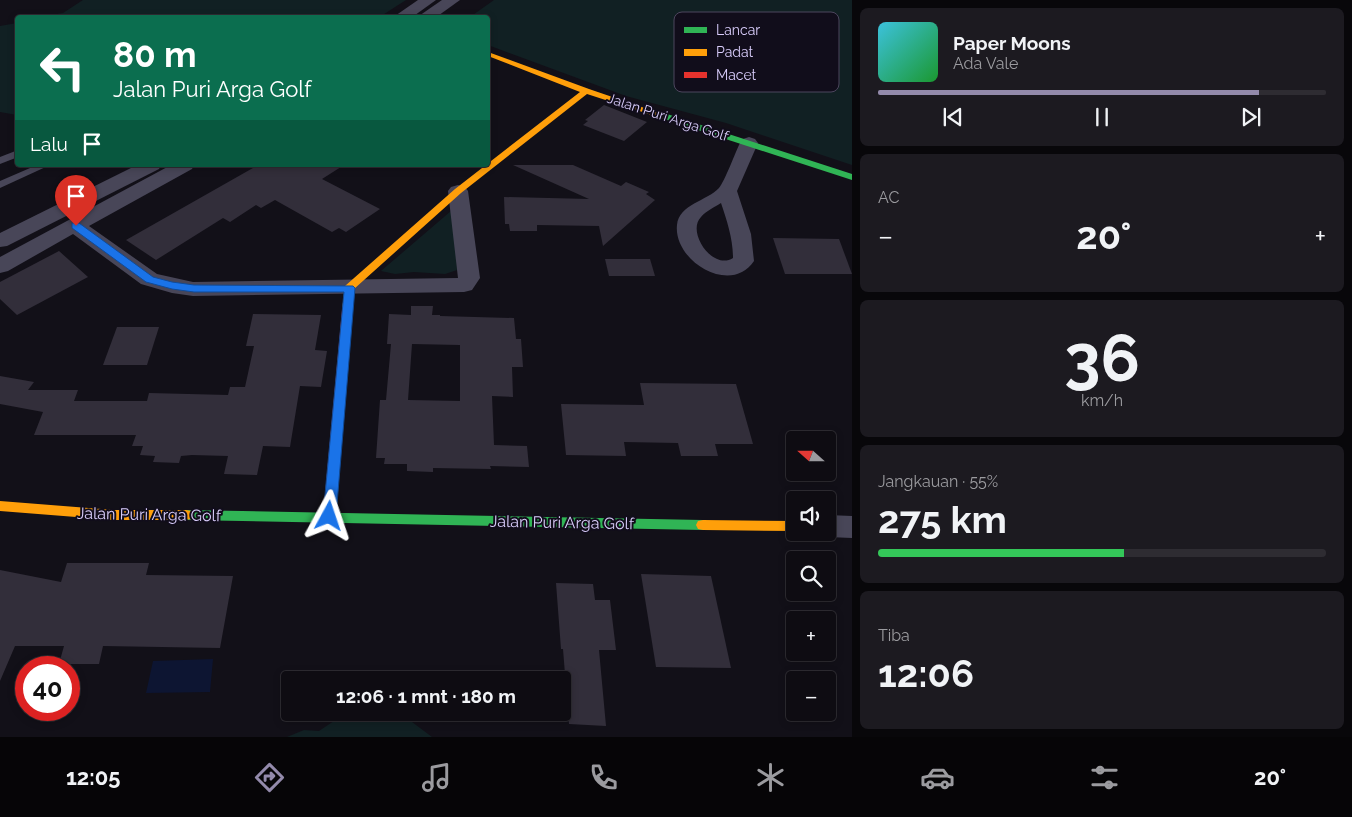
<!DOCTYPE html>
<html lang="id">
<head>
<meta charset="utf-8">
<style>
	body { margin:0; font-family:Raleway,sans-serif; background:#1c1a20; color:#f1f3f6; height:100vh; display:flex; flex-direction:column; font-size:19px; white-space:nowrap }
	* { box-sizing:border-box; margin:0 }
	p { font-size:16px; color:#9b9b9f }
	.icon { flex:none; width:28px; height:28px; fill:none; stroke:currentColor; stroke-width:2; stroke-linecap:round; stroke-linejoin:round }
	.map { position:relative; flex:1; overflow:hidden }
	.side { display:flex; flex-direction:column; gap:8px; padding:8px; background:#08070a; width:500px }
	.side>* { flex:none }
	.banner { position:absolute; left:15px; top:15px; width:475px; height:152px; border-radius:5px; box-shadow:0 2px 8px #0003,0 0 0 1px #2e2c32; background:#0b6e4f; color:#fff; overflow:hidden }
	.needle { width:32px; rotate:291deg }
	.tools { position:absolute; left:786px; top:431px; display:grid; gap:10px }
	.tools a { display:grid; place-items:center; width:50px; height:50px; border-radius:5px; background:#0e0c12; box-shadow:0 2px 8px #0003,0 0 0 1px #2e2c32; font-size:25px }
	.speed { position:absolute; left:15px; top:656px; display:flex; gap:10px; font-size:25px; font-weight:700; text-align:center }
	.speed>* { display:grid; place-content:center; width:65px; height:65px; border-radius:50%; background:#0e0c12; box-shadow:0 2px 8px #0003,0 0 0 1px #2e2c32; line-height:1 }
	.speed .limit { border:8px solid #d22; background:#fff; color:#111 }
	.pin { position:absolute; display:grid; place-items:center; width:42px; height:42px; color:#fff; margin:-51px -21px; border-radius:50% 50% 50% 0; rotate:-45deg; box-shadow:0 0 5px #0007 }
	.pin .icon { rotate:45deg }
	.me { position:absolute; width:55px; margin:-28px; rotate:5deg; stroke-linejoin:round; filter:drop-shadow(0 0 4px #0008) }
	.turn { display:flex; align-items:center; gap:18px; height:105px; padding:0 15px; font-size:22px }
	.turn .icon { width:65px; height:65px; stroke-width:2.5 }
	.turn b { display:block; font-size:35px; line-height:42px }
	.then { display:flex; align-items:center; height:48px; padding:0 15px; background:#0003; gap:10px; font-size:19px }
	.big { font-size:38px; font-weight:700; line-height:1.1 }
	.side .widget { flex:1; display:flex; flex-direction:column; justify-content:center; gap:8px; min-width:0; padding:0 18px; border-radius:8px; background:#1c1a20 }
	.side .dial { align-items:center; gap:0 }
	.dial b { font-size:65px; line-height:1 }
	.song { display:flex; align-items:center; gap:15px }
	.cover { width:60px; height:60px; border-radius:8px; background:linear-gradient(135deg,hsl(190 70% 55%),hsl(130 70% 35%)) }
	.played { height:5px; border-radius:2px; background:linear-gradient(90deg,#938aab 85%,#2e2c32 85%) }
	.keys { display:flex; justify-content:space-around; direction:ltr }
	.heat { display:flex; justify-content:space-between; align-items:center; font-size:28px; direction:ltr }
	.charge { height:8px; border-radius:4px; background:linear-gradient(90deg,#34c759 55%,#2e2c32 0) }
	.trip { position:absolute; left:281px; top:671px; width:290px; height:50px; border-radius:5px; background:#0e0c12; box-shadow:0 2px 8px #0003,0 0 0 1px #2e2c32; font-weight:700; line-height:50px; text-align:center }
	.menu { display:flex; height:80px; justify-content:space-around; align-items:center; background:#060507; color:#9b9b9f }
	.menu .icon { width:35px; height:35px }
	.menu .active { color:#938aab }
	.menu b { font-size:22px; color:#f1f3f6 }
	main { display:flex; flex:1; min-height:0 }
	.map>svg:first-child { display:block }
</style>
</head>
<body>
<main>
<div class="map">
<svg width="852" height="737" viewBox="0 0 852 737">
	<rect width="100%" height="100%" fill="#121018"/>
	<g fill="#112023">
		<path d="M 83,0 L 406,0 L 378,18 L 39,17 L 63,13 Z"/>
		<path d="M 494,0 L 852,0 L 852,165 L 726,123 L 626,96 L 488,45 L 488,18 L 470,17 Z"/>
		<path d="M 17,23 L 17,115 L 0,112 L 0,26 Z"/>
		<path d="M 451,211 C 454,231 456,251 457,270 L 445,274 L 414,272 L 395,274 L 381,271 Z"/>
		<path d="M 346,713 L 400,713 L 432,737 L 287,737 L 304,730 L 319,731 Z"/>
	</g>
	<path fill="#0d1532" d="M 213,659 L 210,692 L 146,693 L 153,661 Z"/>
	<g fill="#322e3a" fill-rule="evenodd">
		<path d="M 604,105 L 647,122 L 624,141 L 583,125 L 588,121 L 585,120 Z"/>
		<path d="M 258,165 L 344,165 L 322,179 L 380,209 L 346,232 L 339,228 L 332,232 L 275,200 L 261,208 L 256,205 L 230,222 L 223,218 L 156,260 L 126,240 Z"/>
		<path d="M 513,165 L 573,165 L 621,186 L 626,182 L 649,192 L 646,194 L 655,200 L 603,246 L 599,226 L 537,225 L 537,231 L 510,231 L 509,224 L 505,224 L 504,197 L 589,199 Z"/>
		<path d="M 773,238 L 839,239 L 852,274 L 785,274 Z"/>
		<path d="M 59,251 L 88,277 L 17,315 L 0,299 L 0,282 Z"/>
		<path d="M 605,259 L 650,259 L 655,276 L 609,276 Z"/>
		<path d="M 411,306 L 433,306 L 432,315 L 440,315 L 440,316 L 514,318 L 516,339 L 521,339 L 523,367 L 512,367 L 513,397 L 492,396 L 494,445 L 527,446 L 529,467 L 490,466 L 491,469 L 433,468 L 433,472 L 407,471 L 407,464 L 384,464 L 385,458 L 376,458 L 380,400 L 386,400 L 391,344 L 387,344 L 389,314 L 411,315 ZM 412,344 L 460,345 L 460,401 L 408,400 Z"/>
		<path d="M 253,314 L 321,315 L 315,350 L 327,351 L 321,387 L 300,386 L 290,447 L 263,446 L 257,475 L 224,474 L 228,456 L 192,455 L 181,456 L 179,463 L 153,462 L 155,456 L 140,455 L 143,446 L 132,446 L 136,435 L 34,435 L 43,412 L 0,404 L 0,376 L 34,382 L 28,390 L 78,390 L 74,401 L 147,401 L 149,393 L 228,395 L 230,387 L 245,387 L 254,346 L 246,346 Z"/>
		<path d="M 117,327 L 159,327 L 147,365 L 103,365 Z"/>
		<path d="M 640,383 L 736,384 L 753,444 L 715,444 L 718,456 L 681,456 L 678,443 L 624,442 L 626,456 L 566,455 L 561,404 L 644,405 Z"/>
		<path d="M 67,563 L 149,563 L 146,575 L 233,576 L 220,648 L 103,646 L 99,664 L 59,664 L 64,646 L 15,646 L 0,681 L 0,570 L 61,582 Z"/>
		<path d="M 641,574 L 711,576 L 731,668 L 656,667 Z"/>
		<path d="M 556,583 L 593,584 L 595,600 L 610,600 L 616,650 L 599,650 L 606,726 L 569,724 L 563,649 L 561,649 Z"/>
	</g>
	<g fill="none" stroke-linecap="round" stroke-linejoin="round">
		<g fill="#484658" fill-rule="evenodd">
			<path d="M 18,150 L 18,157 L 0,164 L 0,157 Z"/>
			<path d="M 37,165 L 50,165 L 0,188 L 0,181 Z"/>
		</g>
		<g fill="#484658" fill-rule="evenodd">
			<path d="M 418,0 L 436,0 L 411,18 L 392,18 Z"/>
			<path d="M 442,0 L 460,0 L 435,18 L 416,18 Z"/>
			<path d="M 749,137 L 755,139 L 758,143 L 737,191 L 751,234 L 754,261 C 731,296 673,261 677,225 C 679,204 707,201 719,188 C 725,181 735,153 740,143 L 743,139 ZM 721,203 C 727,221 733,239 733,258 C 713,271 686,232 701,217 C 706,211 715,207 721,203 Z"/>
			<path d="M 137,165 L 161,165 L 159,169 L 7,246 L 0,247 L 0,233 Z"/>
			<path d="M 171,165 L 194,165 L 192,169 L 89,226 L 157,274 L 193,282 L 458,278 L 448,191 L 451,187 L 458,185 L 465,187 L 468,191 L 480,278 L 472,290 L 464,292 L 193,296 L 172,293 L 141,284 L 73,234 L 8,271 L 0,273 L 0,257 Z"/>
			<path d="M 828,515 L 852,516 L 852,538 L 828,537 L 818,534 L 817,532 L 828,532 Z"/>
		</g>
		<g fill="#30b455" fill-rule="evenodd">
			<path d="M 664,113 L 852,174 L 852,180 L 661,118 L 661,114 Z"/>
			<path d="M 186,510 L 703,520 L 708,521 L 710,525 L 708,529 L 703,530 L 186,520 L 181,519 L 180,515 L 181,511 Z"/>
		</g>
		<g fill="#ff9f0a" fill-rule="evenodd">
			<path d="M 488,52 L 589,89 L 668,116 L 664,119 L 661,118 L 587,94 L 461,193 L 354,289 L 352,310 L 347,314 L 343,313 L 342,310 L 345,286 L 455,189 L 580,92 L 488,56 Z"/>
			<path d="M 0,501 L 114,510 L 186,510 L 191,511 L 192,515 L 191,519 L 186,520 L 114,520 L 0,511 Z"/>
			<path d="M 703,520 L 795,521 L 795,531 L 703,530 L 698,529 L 696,525 L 698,521 Z"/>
		</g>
		<path fill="#e5322d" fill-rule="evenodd" d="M 347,306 L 352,310 L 335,516 L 334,520 L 329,521 L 324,520 L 323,516 L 342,310 Z"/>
	</g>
	<path fill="#1a73e8" stroke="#114b97" d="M 72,223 L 79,223 L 153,277 L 172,282 L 194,285 L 353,286 L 355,288 L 336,516 L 334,520 L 329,521 L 325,520 L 323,516 L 344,292 L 194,292 L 172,289 L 146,282 L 72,228 Z"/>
	<g text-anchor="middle" stroke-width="4" stroke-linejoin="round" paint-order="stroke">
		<g font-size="14" fill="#d8ccfa" stroke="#110d1b">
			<text transform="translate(668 117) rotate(18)" y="5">Jalan Puri Arga Golf</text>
		</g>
		<g font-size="16" fill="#d8ccfa" stroke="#110d1b">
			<text transform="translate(149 514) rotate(1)" y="6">Jalan Puri Arga Golf</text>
			<text transform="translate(562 522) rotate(1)" y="6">Jalan Puri Arga Golf</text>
		</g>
	</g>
	<rect x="674" y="12" width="165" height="80" rx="8" fill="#110d1b" stroke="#4d465e" stroke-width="1"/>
	<rect x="684" y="27" width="23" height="6" fill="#30b455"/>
	<rect x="684" y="49" width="23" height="7" fill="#ff9f0a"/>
	<rect x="684" y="72" width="23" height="6" fill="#e5322d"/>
	<g font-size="14" fill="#d8ccfa">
		<text x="716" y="35">Lancar</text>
		<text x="716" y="57">Padat</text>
		<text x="716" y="80">Macet</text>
	</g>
</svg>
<div class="tools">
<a><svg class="needle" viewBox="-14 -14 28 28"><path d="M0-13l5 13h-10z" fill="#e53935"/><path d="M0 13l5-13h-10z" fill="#9b9b9f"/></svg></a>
<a><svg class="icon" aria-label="sound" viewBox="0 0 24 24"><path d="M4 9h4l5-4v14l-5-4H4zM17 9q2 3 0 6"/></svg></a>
<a><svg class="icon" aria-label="search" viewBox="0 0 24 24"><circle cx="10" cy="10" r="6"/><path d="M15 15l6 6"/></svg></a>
<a>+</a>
<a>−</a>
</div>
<div class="speed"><div class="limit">40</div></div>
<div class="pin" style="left:76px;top:226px;background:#d93025"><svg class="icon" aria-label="arrive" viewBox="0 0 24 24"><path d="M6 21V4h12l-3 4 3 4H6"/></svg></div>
<svg class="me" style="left:329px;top:516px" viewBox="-20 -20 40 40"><path d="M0-17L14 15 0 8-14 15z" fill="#1a73e8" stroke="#fff" stroke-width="4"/></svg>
<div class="trip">12:06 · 1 mnt · 180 m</div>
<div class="banner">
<div class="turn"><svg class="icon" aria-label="left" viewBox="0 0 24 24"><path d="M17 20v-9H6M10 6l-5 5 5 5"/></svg><div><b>80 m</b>Jalan Puri Arga Golf</div></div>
<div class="then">Lalu<svg class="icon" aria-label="arrive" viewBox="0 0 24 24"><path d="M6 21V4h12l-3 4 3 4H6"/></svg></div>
</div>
</div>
<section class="side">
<div class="widget">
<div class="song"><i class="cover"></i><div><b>Paper Moons</b><p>Ada Vale</p></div></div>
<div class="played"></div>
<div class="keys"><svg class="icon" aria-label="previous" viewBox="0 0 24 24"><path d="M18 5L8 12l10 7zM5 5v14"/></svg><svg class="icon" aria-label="pause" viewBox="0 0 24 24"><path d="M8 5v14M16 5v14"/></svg><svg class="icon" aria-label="next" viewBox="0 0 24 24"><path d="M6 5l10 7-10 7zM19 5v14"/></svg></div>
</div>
<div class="widget"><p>AC</p>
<div class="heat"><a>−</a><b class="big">20°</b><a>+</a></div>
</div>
<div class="widget dial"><b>36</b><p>km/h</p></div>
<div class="widget"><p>Jangkauan · 55%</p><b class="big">275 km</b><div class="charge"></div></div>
<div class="widget"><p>Tiba</p><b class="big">12:06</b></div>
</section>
</main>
<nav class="menu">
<b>12:05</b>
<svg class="icon active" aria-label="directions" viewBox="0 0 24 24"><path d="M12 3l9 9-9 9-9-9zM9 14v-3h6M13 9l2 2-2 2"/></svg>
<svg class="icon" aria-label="music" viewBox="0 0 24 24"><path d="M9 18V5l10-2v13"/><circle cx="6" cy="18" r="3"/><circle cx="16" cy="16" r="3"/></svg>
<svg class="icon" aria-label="phone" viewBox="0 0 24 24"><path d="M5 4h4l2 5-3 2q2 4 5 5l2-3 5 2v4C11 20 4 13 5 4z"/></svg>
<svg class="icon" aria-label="climate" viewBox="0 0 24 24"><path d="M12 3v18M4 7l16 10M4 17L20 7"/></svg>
<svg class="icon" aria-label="car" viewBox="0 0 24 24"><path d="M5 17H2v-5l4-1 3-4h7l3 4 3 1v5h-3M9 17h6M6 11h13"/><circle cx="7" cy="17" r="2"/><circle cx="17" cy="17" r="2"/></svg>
<svg class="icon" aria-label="filters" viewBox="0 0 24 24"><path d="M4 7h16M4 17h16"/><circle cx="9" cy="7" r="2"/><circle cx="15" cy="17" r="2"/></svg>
<b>20°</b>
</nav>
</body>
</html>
